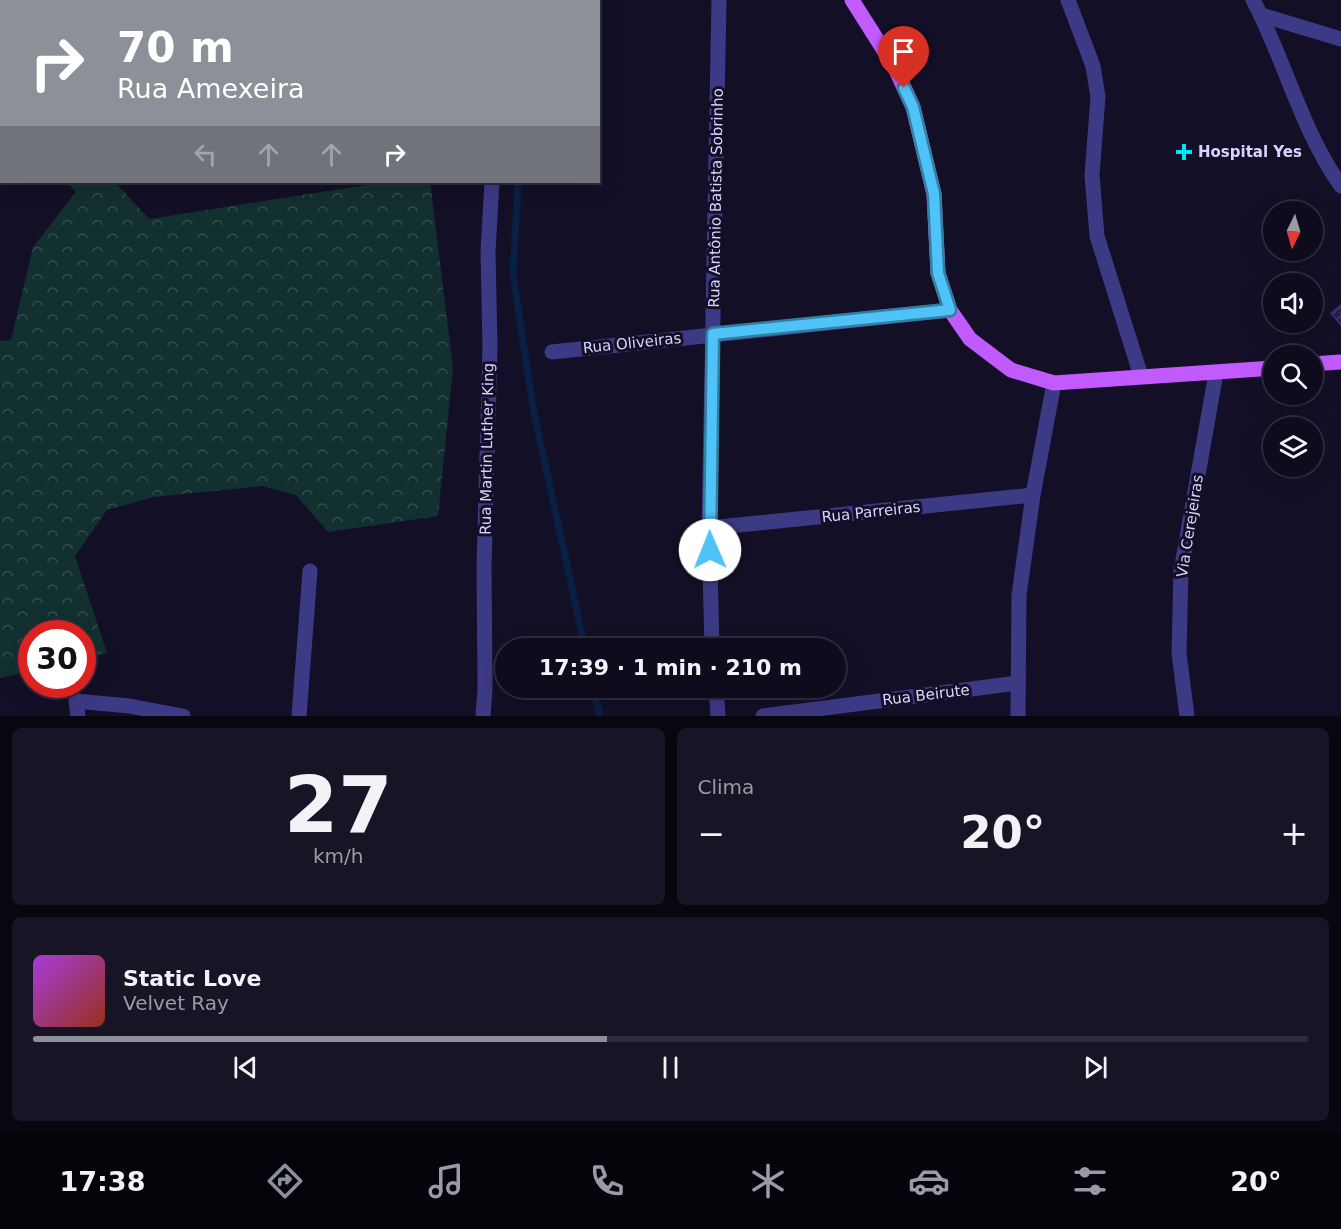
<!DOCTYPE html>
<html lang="pt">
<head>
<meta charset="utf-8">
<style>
	body { margin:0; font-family:"DejaVu Sans",sans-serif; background:#171425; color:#f1f3f6; height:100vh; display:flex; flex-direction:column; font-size:22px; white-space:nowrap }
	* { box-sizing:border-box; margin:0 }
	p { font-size:20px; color:#9b9ba3 }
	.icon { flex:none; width:33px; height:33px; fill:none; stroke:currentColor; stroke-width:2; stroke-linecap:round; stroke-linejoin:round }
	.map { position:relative; height:716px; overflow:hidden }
	.drawer { display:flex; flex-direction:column; gap:12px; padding:12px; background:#08060f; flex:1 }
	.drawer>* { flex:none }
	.hud { position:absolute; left:0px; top:0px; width:600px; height:183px; box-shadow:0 6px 24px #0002,0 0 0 2px #2e2b3b; background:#8c9099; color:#fff; overflow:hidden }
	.needle { width:39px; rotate:185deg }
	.tools { position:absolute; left:1263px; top:201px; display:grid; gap:12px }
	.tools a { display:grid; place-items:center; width:60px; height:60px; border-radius:50%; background:#0e0b1c; box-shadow:0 6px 24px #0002,0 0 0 2px #2e2b3b; font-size:30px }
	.speed { position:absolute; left:18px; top:620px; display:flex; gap:12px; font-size:30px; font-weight:700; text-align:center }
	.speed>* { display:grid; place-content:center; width:78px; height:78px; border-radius:50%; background:#0e0b1c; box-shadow:0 6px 24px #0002,0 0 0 2px #2e2b3b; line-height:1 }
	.speed .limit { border:9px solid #d22; background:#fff; color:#111 }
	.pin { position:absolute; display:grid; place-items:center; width:51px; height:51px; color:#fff; margin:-62px -26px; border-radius:50% 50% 50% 0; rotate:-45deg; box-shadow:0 0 6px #0007 }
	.pin .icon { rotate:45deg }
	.me { position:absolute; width:66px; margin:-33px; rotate:359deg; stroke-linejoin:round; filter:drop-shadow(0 0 4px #0008) }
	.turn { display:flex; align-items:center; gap:21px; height:126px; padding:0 18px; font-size:27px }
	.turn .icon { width:78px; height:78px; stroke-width:2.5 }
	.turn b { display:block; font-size:42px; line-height:51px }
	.lanes { display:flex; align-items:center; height:57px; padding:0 18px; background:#0003; justify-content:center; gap:30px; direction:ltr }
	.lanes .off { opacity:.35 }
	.big { font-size:45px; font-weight:700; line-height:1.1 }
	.drawer .widget { flex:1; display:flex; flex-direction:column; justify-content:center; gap:9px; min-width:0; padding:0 21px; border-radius:9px; background:#171425 }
	.drawer .dial { align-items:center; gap:0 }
	.dial b { font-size:78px; line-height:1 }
	.song { display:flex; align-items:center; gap:18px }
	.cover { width:72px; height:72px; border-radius:9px; background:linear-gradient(135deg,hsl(280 70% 55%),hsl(10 70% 35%)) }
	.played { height:6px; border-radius:3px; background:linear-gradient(90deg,#8c9099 45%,#2e2b3b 45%) }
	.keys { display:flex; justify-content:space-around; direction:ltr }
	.heat { display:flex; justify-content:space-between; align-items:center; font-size:33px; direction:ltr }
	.drawer .tiles { flex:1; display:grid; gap:12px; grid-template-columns:1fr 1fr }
	.widget:last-child { grid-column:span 2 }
	.trip { position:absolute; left:495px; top:638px; width:351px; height:60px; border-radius:30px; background:#0e0b1c; box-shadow:0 6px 24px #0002,0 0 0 2px #2e2b3b; font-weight:700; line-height:60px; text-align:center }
	.tabs { display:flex; height:96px; justify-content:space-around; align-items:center; background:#06040b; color:#9b9ba3 }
	.tabs .icon { width:42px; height:42px }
	.tabs .on { color:#8c9099 }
	.tabs b { font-size:27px; color:#f1f3f6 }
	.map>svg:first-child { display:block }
</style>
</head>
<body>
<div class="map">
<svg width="1341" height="716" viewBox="0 0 1341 716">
	<defs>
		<pattern id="forest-crowns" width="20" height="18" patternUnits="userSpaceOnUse" patternTransform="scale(1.5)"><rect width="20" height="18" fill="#12302f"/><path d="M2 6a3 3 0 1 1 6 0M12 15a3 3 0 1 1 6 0" fill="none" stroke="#344d4e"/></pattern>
		<pattern id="building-hatch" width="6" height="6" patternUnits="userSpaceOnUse" patternTransform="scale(1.5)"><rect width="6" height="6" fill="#241b47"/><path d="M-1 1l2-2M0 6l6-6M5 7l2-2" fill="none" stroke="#433b63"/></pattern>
	</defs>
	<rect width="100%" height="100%" fill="#130f26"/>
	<path fill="url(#forest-crowns)" d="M 66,182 L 115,182 L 149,219 L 386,182 L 430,182 L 453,368 L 438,516 L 328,532 L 296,495 L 263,486 L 154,497 L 107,510 L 75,556 L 107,653 L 83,659 L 82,633 L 32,633 L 31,671 L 0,678 L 0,341 L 11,340 L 33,247 L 76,192 Z"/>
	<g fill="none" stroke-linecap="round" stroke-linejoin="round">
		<g stroke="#0a1f44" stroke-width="7">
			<path d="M 549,2 L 550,0"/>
			<path d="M 518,182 L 513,274 L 533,408 L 585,648"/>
			<path d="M 593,687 L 600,716"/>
		</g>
	</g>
	<g fill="url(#building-hatch)" stroke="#3b2d73" stroke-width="1.5">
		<path d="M 87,0 L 290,0 L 291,2 L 88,2 Z"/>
		<path d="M 1341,305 L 1341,325 L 1331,313 Z"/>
	</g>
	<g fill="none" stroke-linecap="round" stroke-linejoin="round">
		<g stroke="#3d3a85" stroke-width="12">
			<path d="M 341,0 L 342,2"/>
			<path d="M 391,2 L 392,0"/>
			<path d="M 437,2 L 438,0"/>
		</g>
		<g stroke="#3d3a85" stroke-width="15">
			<path d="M 1068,0 L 1093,66 L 1098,97 L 1092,175 L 1097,236 L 1141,376"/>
			<path d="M 1253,0 C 1285,60 1301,130 1341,186"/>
			<path d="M 502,2 L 503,0"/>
			<path d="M 1261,15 L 1341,39"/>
			<path d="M 552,352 L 950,310"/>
			<path d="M 709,528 L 1033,495"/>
			<path d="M 712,648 L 709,528 L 719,0"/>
			<path d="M 716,687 L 718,716"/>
			<path d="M 78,716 L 76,701 L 129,706 L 183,716"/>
			<path d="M 299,716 L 310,571"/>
			<path d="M 483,716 L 485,689 L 484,567 L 490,346 L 488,251 L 492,182"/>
			<path d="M 763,716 L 1018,683"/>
			<path d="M 1018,716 L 1019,595 L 1033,495 L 1054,383"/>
			<path d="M 1187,716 L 1179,653 L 1181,571 L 1216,373"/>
		</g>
		<g stroke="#c25bff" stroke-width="15">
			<path d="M 852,0 L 895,68 L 913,107 L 934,194 L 938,273 L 950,310 L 970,339 L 1011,370 L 1054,383 L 1274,368"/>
			<path d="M 1312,364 L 1341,362"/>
		</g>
	</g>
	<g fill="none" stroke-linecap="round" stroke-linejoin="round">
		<g stroke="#337fa1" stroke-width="15">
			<path id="route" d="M 710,550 L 713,334 L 950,310 L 938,273 L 934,194 L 913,107 L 904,88"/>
		</g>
		<use href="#route" stroke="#4fc3f7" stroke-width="10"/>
	</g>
	<path fill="#00e5ff" stroke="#130f26" stroke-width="2" d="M1181 143h6v6h6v6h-6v6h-6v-6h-6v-6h6z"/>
	<g text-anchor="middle" stroke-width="6" stroke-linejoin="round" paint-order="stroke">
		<g font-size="15" font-weight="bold" fill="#d9d4ff" stroke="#130f26" text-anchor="start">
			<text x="1198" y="157">Hospital Yes</text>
		</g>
		<g font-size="15" fill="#d9d4ff" stroke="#130f26">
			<text transform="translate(716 198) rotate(-89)" y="5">Rua Antônio Batista Sobrinho</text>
			<text transform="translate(632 343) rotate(-6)" y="5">Rua Oliveiras</text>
			<text transform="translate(487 449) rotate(-89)" y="5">Rua Martin Luther King</text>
			<text transform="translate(871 512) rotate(-6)" y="5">Rua Parreiras</text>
			<text transform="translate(1190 526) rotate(-81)" y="5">Via Cerejeiras</text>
			<text transform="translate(926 695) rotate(-7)" y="5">Rua Beirute</text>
		</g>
	</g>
</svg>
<div class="tools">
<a><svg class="needle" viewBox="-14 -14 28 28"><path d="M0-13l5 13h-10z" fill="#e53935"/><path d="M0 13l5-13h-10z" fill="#9b9ba3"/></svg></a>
<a><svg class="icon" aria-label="sound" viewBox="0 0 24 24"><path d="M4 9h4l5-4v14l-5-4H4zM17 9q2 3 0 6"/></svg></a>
<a><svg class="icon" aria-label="search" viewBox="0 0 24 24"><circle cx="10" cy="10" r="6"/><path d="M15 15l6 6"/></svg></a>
<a><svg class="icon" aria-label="layers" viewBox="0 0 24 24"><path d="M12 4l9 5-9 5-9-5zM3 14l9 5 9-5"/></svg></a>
</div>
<div class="speed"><div class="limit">30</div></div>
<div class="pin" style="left:904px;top:88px;background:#d93025"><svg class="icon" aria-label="arrive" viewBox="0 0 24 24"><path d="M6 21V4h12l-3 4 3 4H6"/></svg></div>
<svg class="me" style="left:710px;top:550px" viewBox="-20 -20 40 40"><circle r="19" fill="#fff"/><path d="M0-13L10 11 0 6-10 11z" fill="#4fc3f7"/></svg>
<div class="trip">17:39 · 1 min · 210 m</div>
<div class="hud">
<div class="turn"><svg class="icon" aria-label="right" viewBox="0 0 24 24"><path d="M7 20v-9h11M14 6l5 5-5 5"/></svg><div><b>70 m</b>Rua Amexeira</div></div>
<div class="lanes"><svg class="icon off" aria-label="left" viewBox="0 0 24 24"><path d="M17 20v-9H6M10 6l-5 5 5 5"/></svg><svg class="icon off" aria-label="ahead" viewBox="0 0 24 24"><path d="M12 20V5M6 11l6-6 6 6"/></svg><svg class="icon off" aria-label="ahead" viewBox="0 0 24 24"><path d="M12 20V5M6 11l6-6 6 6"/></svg><svg class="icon" aria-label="right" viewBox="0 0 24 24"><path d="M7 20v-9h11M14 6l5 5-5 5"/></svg></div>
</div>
</div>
<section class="drawer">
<div class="tiles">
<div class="widget dial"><b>27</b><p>km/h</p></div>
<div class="widget"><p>Clima</p>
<div class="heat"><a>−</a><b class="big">20°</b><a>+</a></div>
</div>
<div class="widget">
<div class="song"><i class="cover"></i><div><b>Static Love</b><p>Velvet Ray</p></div></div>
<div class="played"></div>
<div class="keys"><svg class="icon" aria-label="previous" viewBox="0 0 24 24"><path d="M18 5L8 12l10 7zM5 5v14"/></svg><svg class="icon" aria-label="pause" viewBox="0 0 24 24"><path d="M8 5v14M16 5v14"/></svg><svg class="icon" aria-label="next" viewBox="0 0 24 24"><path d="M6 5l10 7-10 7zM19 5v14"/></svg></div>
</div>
</div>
</section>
<nav class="tabs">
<b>17:38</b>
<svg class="icon on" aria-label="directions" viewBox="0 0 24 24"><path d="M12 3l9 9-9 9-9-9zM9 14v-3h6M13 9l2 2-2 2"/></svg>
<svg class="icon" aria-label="music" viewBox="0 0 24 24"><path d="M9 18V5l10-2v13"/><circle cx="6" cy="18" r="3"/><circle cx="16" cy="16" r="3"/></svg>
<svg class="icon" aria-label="phone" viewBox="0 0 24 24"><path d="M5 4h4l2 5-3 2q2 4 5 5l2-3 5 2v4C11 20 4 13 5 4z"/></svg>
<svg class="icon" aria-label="climate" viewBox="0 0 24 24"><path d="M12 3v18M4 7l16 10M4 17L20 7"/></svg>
<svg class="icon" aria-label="car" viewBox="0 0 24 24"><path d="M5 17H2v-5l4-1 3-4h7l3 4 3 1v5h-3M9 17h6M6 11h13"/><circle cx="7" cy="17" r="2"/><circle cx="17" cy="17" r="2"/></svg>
<svg class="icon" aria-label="filters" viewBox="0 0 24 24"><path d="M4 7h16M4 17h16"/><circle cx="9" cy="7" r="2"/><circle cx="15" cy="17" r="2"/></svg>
<b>20°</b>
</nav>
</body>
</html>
